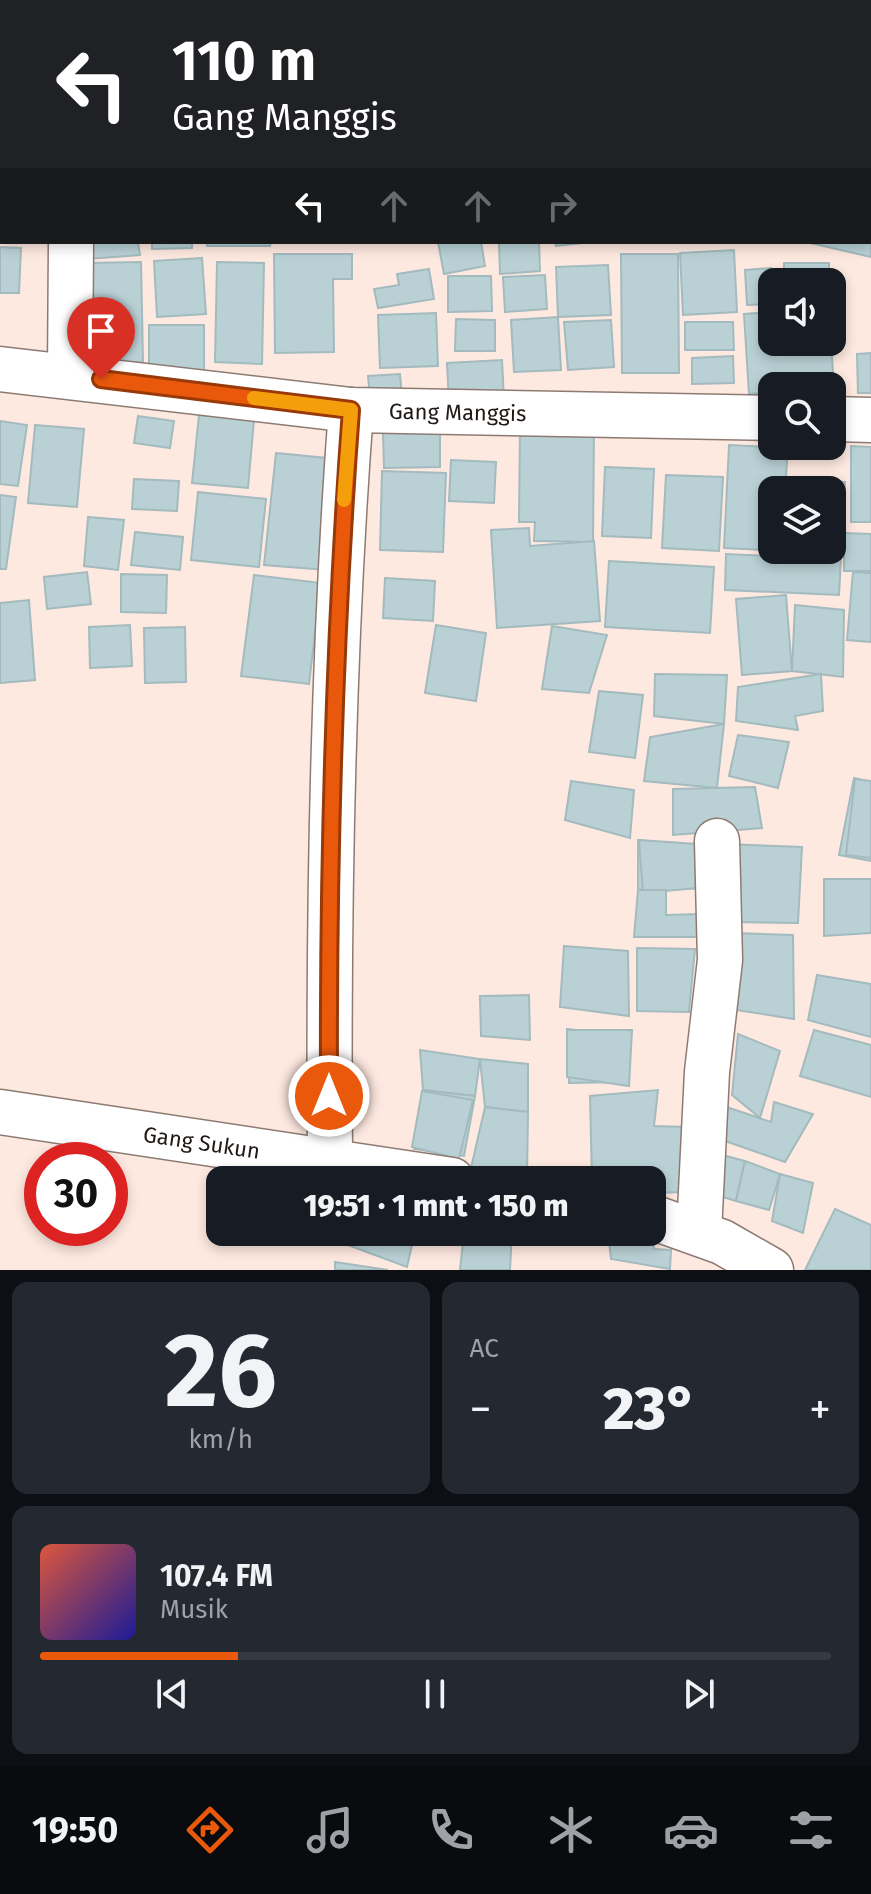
<!DOCTYPE html>
<html lang="id">
<head>
<meta charset="utf-8">
<style>
	body { margin:0; font-family:"Fira Sans",sans-serif; background:#242831; color:#f1f3f6; height:100vh; display:flex; flex-direction:column; font-size:30px; white-space:nowrap }
	* { box-sizing:border-box; margin:0 }
	p { font-size:26px; color:#9ea1a6 }
	.icon { flex:none; width:44px; height:44px; fill:none; stroke:currentColor; stroke-width:2; stroke-linecap:round; stroke-linejoin:round }
	.map { position:relative; height:1270px; overflow:hidden }
	.sheet { display:flex; flex-direction:column; gap:12px; padding:12px; background:#0d0f14; flex:1 }
	.sheet>* { flex:none }
	.banner { position:absolute; left:0px; top:0px; width:872px; height:244px; box-shadow:0 4px 12px #0003; background:#202124; color:#fff; overflow:hidden }
	.tools { position:absolute; left:758px; top:268px; display:grid; gap:16px }
	.tools a { display:grid; place-items:center; width:88px; height:88px; border-radius:16px; background:#171b24; box-shadow:0 4px 12px #0003; font-size:40px }
	.speed { position:absolute; left:24px; top:1142px; display:flex; gap:16px; font-size:40px; font-weight:700; text-align:center }
	.speed>* { display:grid; place-content:center; width:104px; height:104px; border-radius:50%; background:#171b24; box-shadow:0 4px 12px #0003; line-height:1 }
	.speed .limit { border:12px solid #d22; background:#fff; color:#111 }
	.pin { position:absolute; display:grid; place-items:center; width:68px; height:68px; color:#fff; margin:-82px -34px; border-radius:50% 50% 50% 0; rotate:-45deg; box-shadow:0 0 8px #0007 }
	.pin .icon { rotate:45deg }
	.me { position:absolute; width:88px; margin:-44px; rotate:0deg; stroke-linejoin:round; filter:drop-shadow(0 0 6px #0008) }
	.turn { display:flex; align-items:center; gap:28px; height:168px; padding:0 40px; font-size:36px }
	.turn .icon { width:104px; height:104px; stroke-width:2.5 }
	.turn b { display:block; font-size:56px; line-height:68px }
	.lanes { display:flex; align-items:center; height:76px; padding:0 40px; background:#0003; justify-content:center; gap:40px; direction:ltr }
	.lanes .off { opacity:.35 }
	.big { font-size:60px; font-weight:800; line-height:1.1 }
	.sheet .tile { flex:1; display:flex; flex-direction:column; justify-content:center; gap:12px; min-width:0; padding:0 28px; border-radius:16px; background:#242831 }
	.sheet .dial { align-items:center; gap:0 }
	.dial b { font-size:104px; line-height:1 }
	.song { display:flex; align-items:center; gap:24px }
	.cover { width:96px; height:96px; border-radius:12px; background:linear-gradient(135deg,hsl(10 70% 55%),hsl(240 70% 35%)) }
	.played { height:8px; border-radius:4px; background:linear-gradient(90deg,#ea580c 25%,#363941 25%) }
	.keys { display:flex; justify-content:space-around; direction:ltr }
	.heat { display:flex; justify-content:space-between; align-items:center; font-size:44px; direction:ltr }
	.sheet .tiles { flex:1; display:grid; gap:12px; grid-template-columns:1fr 1fr }
	.tile:last-child { grid-column:span 2 }
	.trip { position:absolute; left:206px; top:1166px; width:460px; height:80px; border-radius:16px; background:#171b24; box-shadow:0 4px 12px #0003; font-weight:800; line-height:80px; text-align:center }
	.dock { display:flex; height:128px; justify-content:space-around; align-items:center; background:#090b0e; color:#9ea1a6 }
	.dock .icon { width:56px; height:56px }
	.dock .current { color:#ea580c }
	.dock b { font-size:36px; color:#f1f3f6 }
	.map>svg:first-child { display:block }
</style>
</head>
<body>
<div class="map">
<svg width="871" height="1270" viewBox="0 0 871 1270">
	<rect width="100%" height="100%" fill="#fee9e0"/>
	<g fill="#b9d1d5" stroke="#a3babe" stroke-width="2">
		<path d="M 0,0 L 14,0 L 2,2 L 2,29 Z"/>
		<rect x="59" y="0" width="45" height="2"/>
		<rect x="169" y="0" width="61" height="2"/>
		<path d="M 237,0 L 287,0 L 237,2 Z"/>
		<path d="M 448,0 L 503,0 L 503,2 L 434,2 Z"/>
		<path d="M 513,0 L 565,0 L 566,2 L 513,2 Z"/>
		<rect x="597" y="0" width="48" height="2"/>
		<rect x="652" y="0" width="31" height="2"/>
		<rect x="716" y="0" width="69" height="2"/>
		<rect x="870" y="48" width="1" height="68"/>
		<path d="M 0,69 L 2,69 L 2,116 L 0,115 Z"/>
		<rect x="0" y="122" width="2" height="32"/>
		<path d="M 870,151 L 871,257 L 806,242 L 870,242 Z"/>
		<rect x="0" y="182" width="2" height="52"/>
		<path d="M 87,242 L 138,242 L 140,255 L 88,259 Z"/>
		<path d="M 152,242 L 192,242 L 192,248 L 152,249 Z"/>
		<path d="M 207,242 L 271,242 L 270,246 L 207,246 Z"/>
		<path d="M 438,242 L 481,242 L 485,266 L 444,274 Z"/>
		<path d="M 499,242 L 539,242 L 540,271 L 500,274 Z"/>
		<path d="M 555,242 L 592,242 L 556,246 Z"/>
		<path d="M 0,247 L 21,248 L 19,293 L 0,293 Z"/>
		<path d="M 734,250 L 737,312 L 683,315 L 680,253 Z"/>
		<path d="M 274,254 L 352,254 L 352,279 L 333,279 L 334,352 L 275,353 Z"/>
		<path d="M 621,254 L 678,254 L 679,373 L 622,373 Z"/>
		<path d="M 202,258 L 206,314 L 157,317 L 154,261 Z"/>
		<path d="M 141,262 L 143,362 L 88,363 L 85,263 Z"/>
		<path d="M 217,262 L 264,263 L 262,364 L 215,362 Z"/>
		<rect x="784" y="263" width="45" height="19"/>
		<path d="M 608,265 L 611,315 L 558,317 L 556,267 Z"/>
		<path d="M 771,268 L 772,304 L 747,305 L 745,270 Z"/>
		<path d="M 429,269 L 434,299 L 378,308 L 374,289 L 399,285 L 397,274 Z"/>
		<path d="M 545,275 L 547,309 L 505,312 L 503,277 Z"/>
		<path d="M 448,276 L 491,276 L 492,311 L 448,312 Z"/>
		<path d="M 772,312 L 772,342 L 831,342 L 834,388 L 772,386 L 772,392 L 749,394 L 744,314 Z"/>
		<path d="M 436,313 L 438,366 L 380,368 L 378,315 Z"/>
		<path d="M 558,317 L 561,370 L 514,372 L 511,320 Z"/>
		<path d="M 456,319 L 495,320 L 495,351 L 455,351 Z"/>
		<path d="M 611,320 L 614,367 L 568,370 L 564,322 Z"/>
		<path d="M 685,322 L 733,322 L 734,350 L 685,350 Z"/>
		<rect x="149" y="325" width="55" height="51"/>
		<path d="M 871,353 L 871,393 L 858,393 L 857,354 Z"/>
		<path d="M 733,356 L 734,383 L 692,384 L 692,358 Z"/>
		<path d="M 502,360 L 504,399 L 449,403 L 447,363 Z"/>
		<path d="M 400,374 L 402,396 L 370,398 L 368,376 Z"/>
		<path d="M 199,415 L 254,420 L 248,488 L 192,483 Z"/>
		<path d="M 138,416 L 174,421 L 170,448 L 134,443 Z"/>
		<path d="M 0,421 L 27,425 L 18,486 L 0,484 Z"/>
		<path d="M 35,425 L 84,429 L 77,507 L 28,503 Z"/>
		<path d="M 520,427 L 594,427 L 593,542 L 534,541 L 535,522 L 519,522 Z"/>
		<path d="M 440,431 L 440,467 L 384,468 L 383,432 Z"/>
		<path d="M 729,445 L 788,448 L 785,490 L 772,490 L 772,550 L 782,551 L 724,548 Z"/>
		<path d="M 851,446 L 871,447 L 871,522 L 851,522 Z"/>
		<path d="M 276,453 L 337,459 L 326,570 L 264,565 Z"/>
		<path d="M 451,460 L 496,462 L 494,503 L 449,501 Z"/>
		<path d="M 605,467 L 654,469 L 651,538 L 602,536 Z"/>
		<path d="M 382,471 L 446,473 L 443,552 L 380,550 Z"/>
		<path d="M 666,475 L 723,477 L 719,551 L 662,548 Z"/>
		<path d="M 134,479 L 179,481 L 177,511 L 132,509 Z"/>
		<path d="M 795,480 L 845,482 L 839,595 L 725,590 L 726,554 L 792,557 L 792,550 L 832,550 L 832,490 L 795,490 Z"/>
		<path d="M 198,492 L 266,499 L 259,567 L 191,560 Z"/>
		<path d="M 0,495 L 16,497 L 6,569 L 0,569 Z"/>
		<path d="M 88,517 L 124,520 L 118,570 L 84,566 Z"/>
		<path d="M 529,528 L 530,546 L 594,541 L 600,621 L 497,628 L 491,530 Z"/>
		<path d="M 135,532 L 183,537 L 180,570 L 131,565 Z"/>
		<path d="M 844,533 L 871,534 L 871,571 L 844,571 Z"/>
		<path d="M 609,561 L 714,567 L 710,633 L 605,627 Z"/>
		<path d="M 87,572 L 91,604 L 47,609 L 44,577 Z"/>
		<path d="M 853,572 L 871,573 L 871,642 L 847,640 Z"/>
		<path d="M 121,574 L 167,575 L 166,613 L 121,612 Z"/>
		<path d="M 254,575 L 321,583 L 309,684 L 241,676 Z"/>
		<path d="M 385,578 L 435,581 L 433,621 L 383,618 Z"/>
		<path d="M 786,595 L 792,671 L 742,675 L 736,599 Z"/>
		<path d="M 29,600 L 35,680 L 0,683 L 0,603 Z"/>
		<path d="M 795,605 L 844,610 L 843,677 L 792,671 Z"/>
		<path d="M 130,625 L 132,666 L 90,668 L 89,627 Z"/>
		<path d="M 436,625 L 486,633 L 476,701 L 425,693 Z"/>
		<path d="M 552,626 L 607,635 L 589,693 L 542,689 Z"/>
		<path d="M 185,627 L 186,682 L 145,683 L 144,628 Z"/>
		<path d="M 655,674 L 727,675 L 724,724 L 654,716 Z"/>
		<path d="M 821,674 L 823,711 L 795,716 L 798,730 L 736,721 L 738,687 Z"/>
		<path d="M 599,691 L 643,695 L 635,758 L 589,752 Z"/>
		<path d="M 724,724 L 717,788 L 644,781 L 650,737 Z"/>
		<path d="M 738,735 L 789,742 L 778,788 L 729,776 Z"/>
		<path d="M 854,778 L 871,782 L 871,861 L 839,855 Z"/>
		<path d="M 855,779 L 871,781 L 871,858 L 846,855 Z"/>
		<path d="M 571,781 L 634,790 L 630,838 L 565,820 Z"/>
		<path d="M 755,787 L 762,828 L 673,835 L 673,789 Z"/>
		<path d="M 638,840 L 708,847 L 708,888 L 638,890 Z"/>
		<path d="M 639,840 L 711,845 L 708,887 L 643,893 Z"/>
		<path d="M 725,844 L 802,847 L 798,923 L 729,922 Z"/>
		<path d="M 824,879 L 871,879 L 871,933 L 824,936 Z"/>
		<path d="M 638,890 L 666,890 L 666,915 L 701,914 L 709,937 L 634,937 Z"/>
		<path d="M 735,933 L 793,935 L 794,1019 L 736,1010 Z"/>
		<path d="M 564,946 L 628,951 L 629,1016 L 560,1007 Z"/>
		<path d="M 637,948 L 695,949 L 689,1012 L 637,1011 Z"/>
		<path d="M 817,975 L 871,984 L 871,1037 L 808,1020 Z"/>
		<path d="M 529,995 L 530,1040 L 481,1036 L 480,996 Z"/>
		<path d="M 567,1029 L 626,1035 L 626,1082 L 569,1083 Z"/>
		<path d="M 567,1030 L 632,1030 L 629,1086 L 567,1077 Z"/>
		<path d="M 814,1030 L 871,1045 L 871,1097 L 800,1076 Z"/>
		<path d="M 738,1034 L 780,1051 L 760,1118 L 732,1095 Z"/>
		<path d="M 420,1050 L 480,1059 L 475,1096 L 423,1090 Z"/>
		<path d="M 480,1059 L 528,1064 L 528,1112 L 485,1107 Z"/>
		<path d="M 423,1090 L 475,1096 L 464,1156 L 414,1149 Z"/>
		<path d="M 658,1090 L 654,1126 L 687,1127 L 685,1192 L 652,1193 L 652,1180 L 592,1180 L 590,1096 Z"/>
		<path d="M 422,1091 L 473,1100 L 459,1159 L 412,1147 Z"/>
		<path d="M 774,1102 L 813,1114 L 785,1162 L 711,1136 L 718,1104 L 771,1122 Z"/>
		<path d="M 485,1107 L 528,1112 L 527,1177 L 471,1168 Z"/>
		<path d="M 711,1152 L 745,1161 L 736,1201 L 703,1191 Z"/>
		<path d="M 745,1161 L 780,1174 L 769,1210 L 736,1201 Z"/>
		<path d="M 780,1174 L 813,1183 L 803,1233 L 772,1221 Z"/>
		<path d="M 835,1209 L 871,1225 L 871,1270 L 805,1270 Z"/>
		<path d="M 652,1222 L 654,1249 L 671,1250 L 670,1269 L 611,1259 L 608,1232 L 652,1232 Z"/>
		<path d="M 351,1232 L 415,1232 L 407,1267 L 348,1245 Z"/>
		<path d="M 464,1232 L 512,1232 L 510,1270 L 460,1270 Z"/>
		<path d="M 335,1262 L 388,1270 L 335,1270 Z"/>
	</g>
	<g fill="none" stroke-linecap="round" stroke-linejoin="round">
		<g stroke="#8d7b73" stroke-width="47">
			<g id="street">
				<path d="M 870,134 L 871,134"/>
				<path id="s1" d="M 0,369 L 351,410 L 772,418"/>
				<path d="M 70,375 L 71,242"/>
				<path d="M 832,419 L 871,420"/>
				<path id="s2" d="M 0,1112 L 452,1180"/>
				<path d="M 330,1159 C 328,909 332,660 351,410"/>
				<path d="M 652,1217 L 722,1242 L 771,1270"/>
				<path d="M 699,1232 L 707,1072 L 720,960 L 717,841"/>
			</g>
		</g>
		<use href="#street" stroke="#fff" stroke-width="44"/>
	</g>
	<g fill="none" stroke-linecap="round" stroke-linejoin="round">
		<g stroke="#983908" stroke-width="20">
			<path id="route" d="M 101,379 L 351,410 C 334,639 328,867 329,1096"/>
		</g>
		<use href="#route" stroke="#ea580c" stroke-width="14"/>
		<path stroke="#f59e0b" stroke-width="14" d="M 254,398 L 351,410 L 344,500"/>
	</g>
	<g text-anchor="middle" stroke-width="7" stroke-linejoin="round" paint-order="stroke">
		<g font-size="22" fill="#201915" stroke="#fff">
			<text dy="8" stroke="none"><textPath href="#s1" startOffset="460">Gang Manggis</textPath></text>
			<text dy="8" stroke="none"><textPath href="#s2" startOffset="204">Gang Sukun</textPath></text>
		</g>
	</g>
</svg>
<div class="tools">
<a><svg class="icon" aria-label="sound" viewBox="0 0 24 24"><path d="M4 9h4l5-4v14l-5-4H4zM17 9q2 3 0 6"/></svg></a>
<a><svg class="icon" aria-label="search" viewBox="0 0 24 24"><circle cx="10" cy="10" r="6"/><path d="M15 15l6 6"/></svg></a>
<a><svg class="icon" aria-label="layers" viewBox="0 0 24 24"><path d="M12 4l9 5-9 5-9-5zM3 14l9 5 9-5"/></svg></a>
</div>
<div class="speed"><div class="limit">30</div></div>
<div class="pin" style="left:101px;top:379px;background:#d93025"><svg class="icon" aria-label="arrive" viewBox="0 0 24 24"><path d="M6 21V4h12l-3 4 3 4H6"/></svg></div>
<svg class="me" style="left:329px;top:1096px" viewBox="-20 -20 40 40"><circle r="17" fill="#ea580c" stroke="#fff" stroke-width="3"/><path d="M0-11L8 9 0 5-8 9z" fill="#fff"/></svg>
<div class="trip">19:51 · 1 mnt · 150 m</div>
<div class="banner">
<div class="turn"><svg class="icon" aria-label="left" viewBox="0 0 24 24"><path d="M17 20v-9H6M10 6l-5 5 5 5"/></svg><div><b>110 m</b>Gang Manggis</div></div>
<div class="lanes"><svg class="icon" aria-label="left" viewBox="0 0 24 24"><path d="M17 20v-9H6M10 6l-5 5 5 5"/></svg><svg class="icon off" aria-label="ahead" viewBox="0 0 24 24"><path d="M12 20V5M6 11l6-6 6 6"/></svg><svg class="icon off" aria-label="ahead" viewBox="0 0 24 24"><path d="M12 20V5M6 11l6-6 6 6"/></svg><svg class="icon off" aria-label="right" viewBox="0 0 24 24"><path d="M7 20v-9h11M14 6l5 5-5 5"/></svg></div>
</div>
</div>
<section class="sheet">
<div class="tiles">
<div class="tile dial"><b>26</b><p>km/h</p></div>
<div class="tile"><p>AC</p>
<div class="heat"><a>−</a><b class="big">23°</b><a>+</a></div>
</div>
<div class="tile">
<div class="song"><i class="cover"></i><div><b>107.4 FM</b><p>Musik</p></div></div>
<div class="played"></div>
<div class="keys"><svg class="icon" aria-label="previous" viewBox="0 0 24 24"><path d="M18 5L8 12l10 7zM5 5v14"/></svg><svg class="icon" aria-label="pause" viewBox="0 0 24 24"><path d="M8 5v14M16 5v14"/></svg><svg class="icon" aria-label="next" viewBox="0 0 24 24"><path d="M6 5l10 7-10 7zM19 5v14"/></svg></div>
</div>
</div>
</section>
<nav class="dock">
<b>19:50</b>
<svg class="icon current" aria-label="directions" viewBox="0 0 24 24"><path d="M12 3l9 9-9 9-9-9zM9 14v-3h6M13 9l2 2-2 2"/></svg>
<svg class="icon" aria-label="music" viewBox="0 0 24 24"><path d="M9 18V5l10-2v13"/><circle cx="6" cy="18" r="3"/><circle cx="16" cy="16" r="3"/></svg>
<svg class="icon" aria-label="phone" viewBox="0 0 24 24"><path d="M5 4h4l2 5-3 2q2 4 5 5l2-3 5 2v4C11 20 4 13 5 4z"/></svg>
<svg class="icon" aria-label="climate" viewBox="0 0 24 24"><path d="M12 3v18M4 7l16 10M4 17L20 7"/></svg>
<svg class="icon" aria-label="car" viewBox="0 0 24 24"><path d="M5 17H2v-5l4-1 3-4h7l3 4 3 1v5h-3M9 17h6M6 11h13"/><circle cx="7" cy="17" r="2"/><circle cx="17" cy="17" r="2"/></svg>
<svg class="icon" aria-label="filters" viewBox="0 0 24 24"><path d="M4 7h16M4 17h16"/><circle cx="9" cy="7" r="2"/><circle cx="15" cy="17" r="2"/></svg>
</nav>
</body>
</html>
